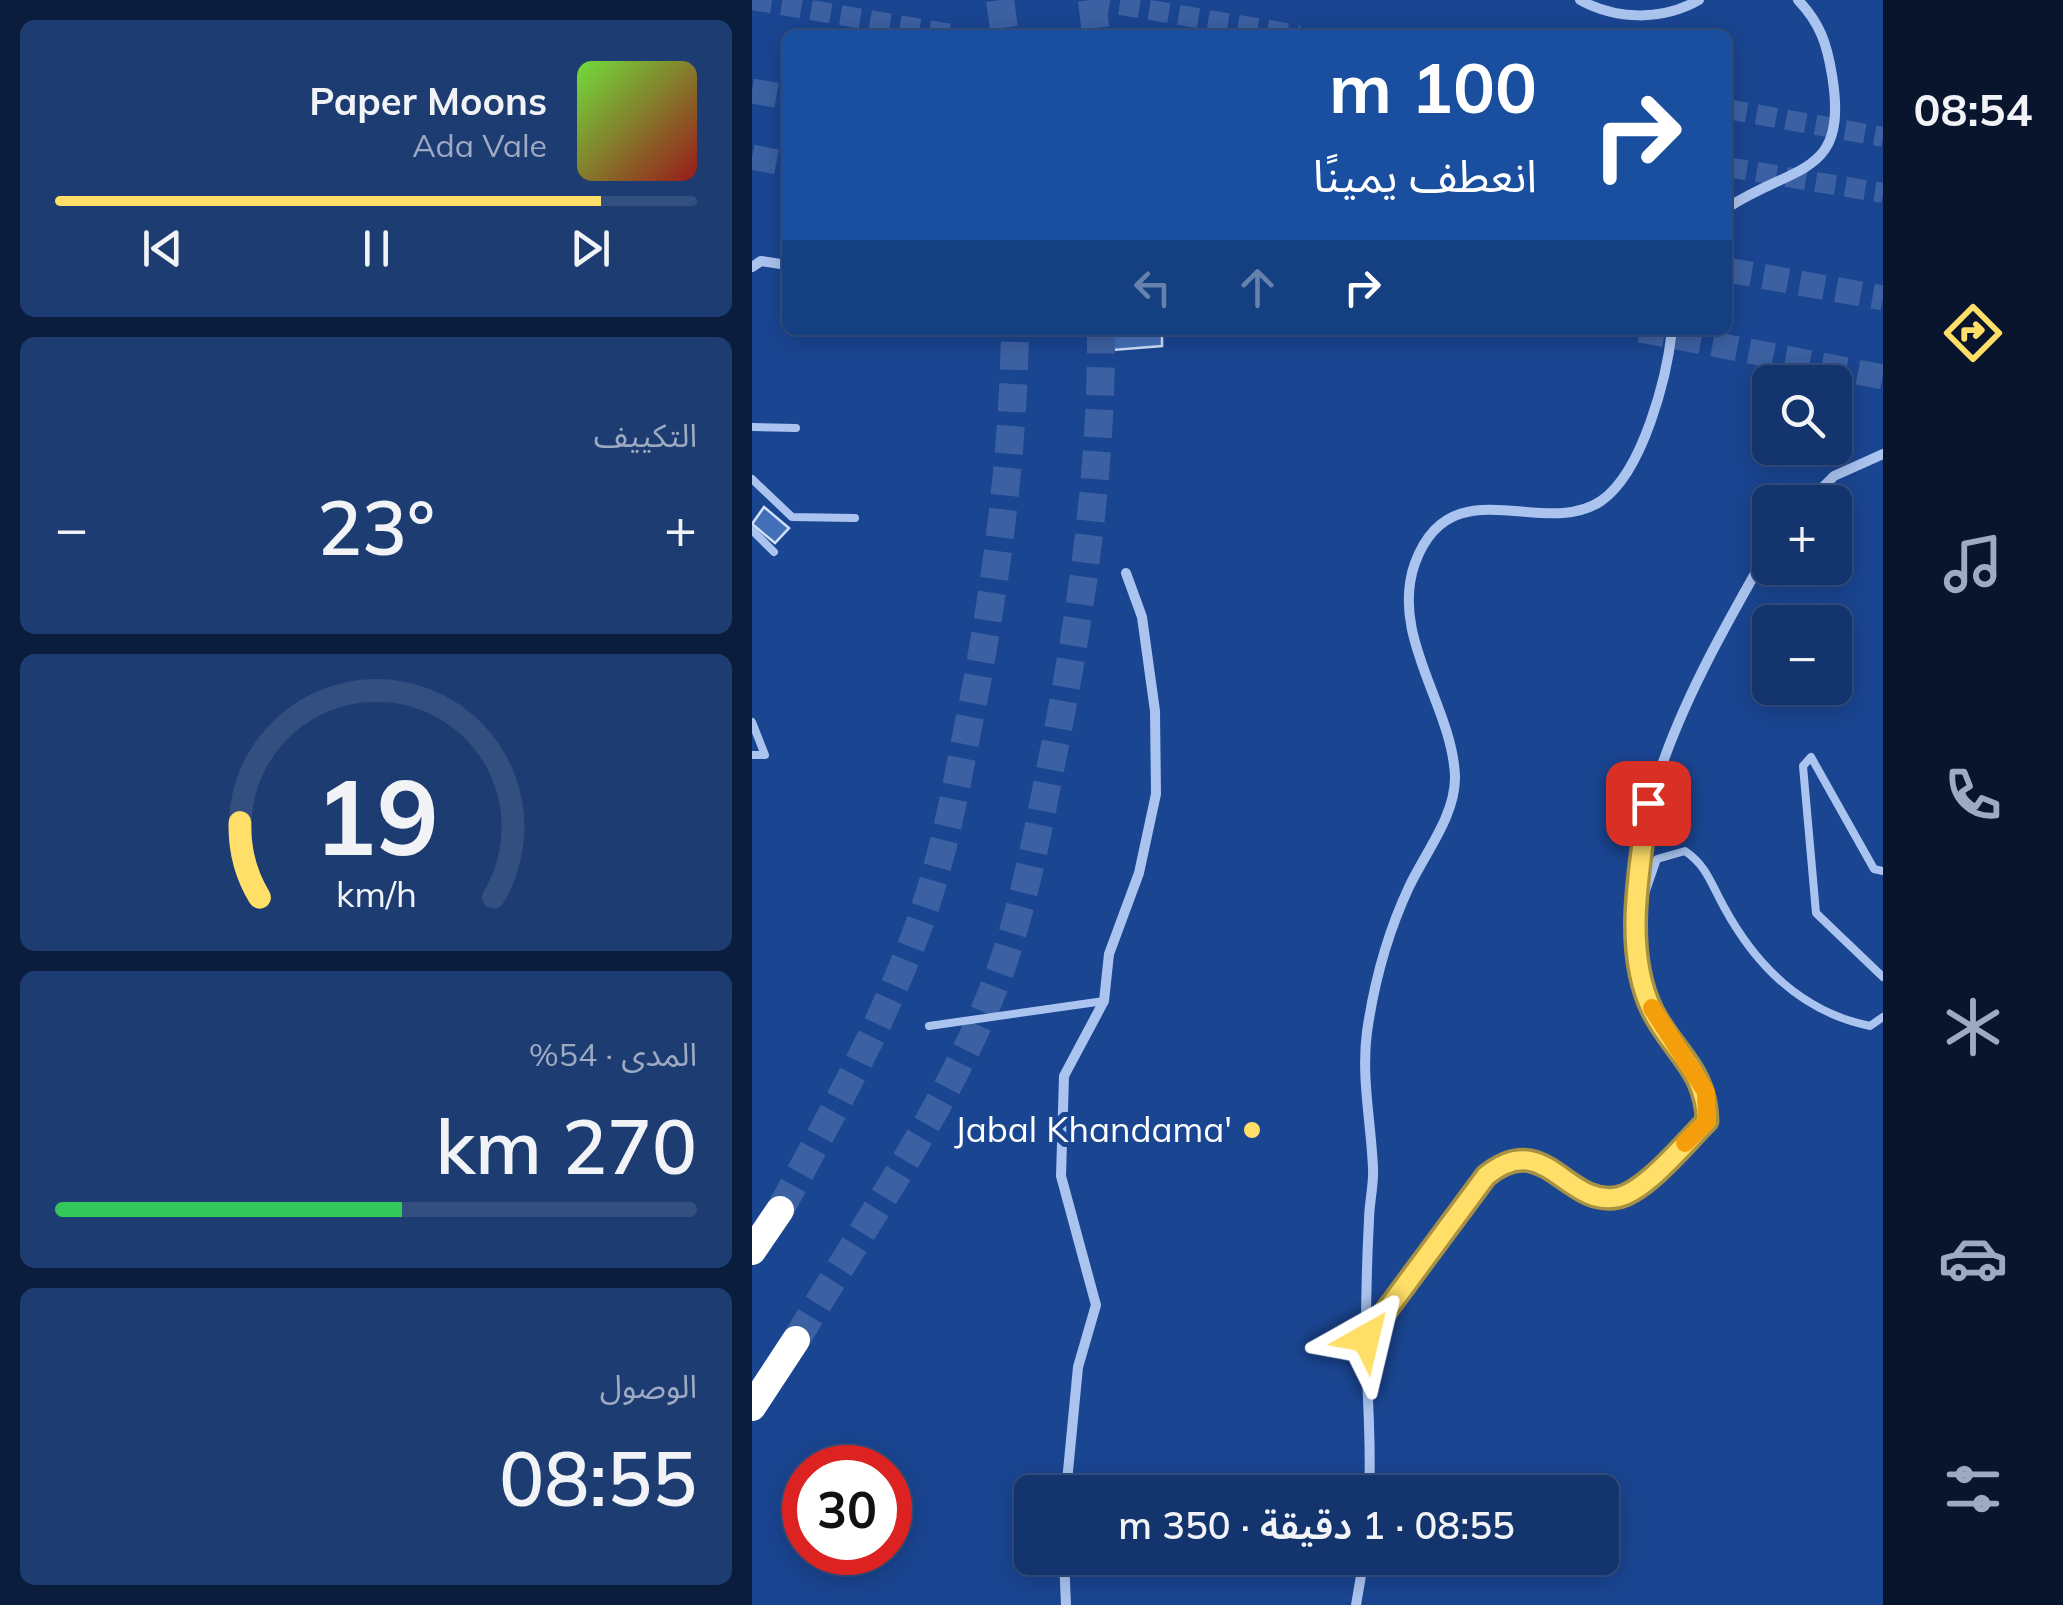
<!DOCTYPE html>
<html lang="ar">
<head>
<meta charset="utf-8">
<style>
	body { margin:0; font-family:Mulish,"Noto Sans Arabic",sans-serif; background:#1d3c72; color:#f1f3f6; direction:rtl; height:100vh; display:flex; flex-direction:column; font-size:38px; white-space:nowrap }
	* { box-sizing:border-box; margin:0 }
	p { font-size:32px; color:#9daac2 }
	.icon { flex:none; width:55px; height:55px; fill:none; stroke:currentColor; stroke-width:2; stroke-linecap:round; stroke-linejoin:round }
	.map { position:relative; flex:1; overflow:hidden; direction:ltr }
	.panel { display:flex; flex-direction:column; gap:20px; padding:20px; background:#0b1d3c; width:752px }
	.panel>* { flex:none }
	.guide { position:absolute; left:30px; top:30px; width:950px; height:305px; border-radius:15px; box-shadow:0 5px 25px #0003,0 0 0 2px #334f80; direction:rtl; background:#1a4fa0; color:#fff; overflow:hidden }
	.fabs { position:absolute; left:1000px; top:365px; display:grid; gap:20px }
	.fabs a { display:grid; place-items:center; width:100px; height:100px; border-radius:15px; background:#14346d; box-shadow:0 5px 25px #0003,0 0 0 2px #334f80; font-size:50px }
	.speed { position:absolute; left:30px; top:1445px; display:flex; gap:20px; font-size:50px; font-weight:700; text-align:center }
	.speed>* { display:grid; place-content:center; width:130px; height:130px; border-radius:50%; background:#14346d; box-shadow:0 5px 25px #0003,0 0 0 2px #334f80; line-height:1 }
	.speed .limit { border:15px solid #d22; background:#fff; color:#111 }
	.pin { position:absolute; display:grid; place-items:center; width:85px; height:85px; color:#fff; margin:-42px; border-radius:20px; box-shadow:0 5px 15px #0006 }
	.me { position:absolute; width:110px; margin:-55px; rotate:37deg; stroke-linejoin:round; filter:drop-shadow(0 0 8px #0008) }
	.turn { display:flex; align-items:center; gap:35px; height:210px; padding:0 30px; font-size:45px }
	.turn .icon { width:130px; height:130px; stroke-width:2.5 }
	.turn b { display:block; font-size:70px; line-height:85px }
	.lanes { display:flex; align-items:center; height:95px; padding:0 30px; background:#0003; justify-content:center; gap:50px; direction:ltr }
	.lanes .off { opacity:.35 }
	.big { font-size:75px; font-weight:600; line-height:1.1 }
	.panel .card { flex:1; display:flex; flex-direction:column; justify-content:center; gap:15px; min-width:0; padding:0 35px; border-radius:15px; background:#1d3c72 }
	.panel .dial { align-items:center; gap:0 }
	.dial svg { height:260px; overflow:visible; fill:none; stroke:#334f80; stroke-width:7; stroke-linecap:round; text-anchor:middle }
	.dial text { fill:#f1f3f6; stroke:none }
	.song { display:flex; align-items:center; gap:30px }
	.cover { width:120px; height:120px; border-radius:15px; background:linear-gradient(135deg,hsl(100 70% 55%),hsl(0 70% 35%)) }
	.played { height:10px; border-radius:5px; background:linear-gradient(90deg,#ffdf68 85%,#334f80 85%) }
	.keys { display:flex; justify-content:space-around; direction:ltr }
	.heat { display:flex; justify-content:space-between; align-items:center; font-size:55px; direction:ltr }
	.charge { height:15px; border-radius:8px; background:linear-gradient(90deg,#34c759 54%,#334f80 0) }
	.trip { position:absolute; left:262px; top:1475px; width:605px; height:100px; border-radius:15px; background:#14346d; box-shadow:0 5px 25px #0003,0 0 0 2px #334f80; font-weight:600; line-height:100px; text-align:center; direction:rtl }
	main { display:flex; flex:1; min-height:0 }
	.menu { display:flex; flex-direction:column; width:180px; justify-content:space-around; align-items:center; background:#08152c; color:#9daac2 }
	.menu .icon { width:70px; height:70px }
	.menu .active { color:#ffdf68 }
	.menu b { font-size:45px; color:#f1f3f6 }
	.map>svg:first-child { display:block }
</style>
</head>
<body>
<main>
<nav class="menu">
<b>08:54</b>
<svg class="icon active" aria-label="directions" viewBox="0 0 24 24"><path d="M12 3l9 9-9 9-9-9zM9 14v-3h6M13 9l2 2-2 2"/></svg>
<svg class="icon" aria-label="music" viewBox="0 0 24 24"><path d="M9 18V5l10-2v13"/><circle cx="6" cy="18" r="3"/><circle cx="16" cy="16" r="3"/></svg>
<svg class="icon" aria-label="phone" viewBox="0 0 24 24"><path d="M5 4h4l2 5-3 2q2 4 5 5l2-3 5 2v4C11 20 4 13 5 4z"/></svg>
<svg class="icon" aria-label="climate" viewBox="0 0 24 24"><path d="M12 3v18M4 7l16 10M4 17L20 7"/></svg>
<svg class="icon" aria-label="car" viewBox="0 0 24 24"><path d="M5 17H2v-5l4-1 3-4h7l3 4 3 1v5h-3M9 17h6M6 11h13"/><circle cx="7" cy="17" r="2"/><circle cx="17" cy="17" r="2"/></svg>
<svg class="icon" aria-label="filters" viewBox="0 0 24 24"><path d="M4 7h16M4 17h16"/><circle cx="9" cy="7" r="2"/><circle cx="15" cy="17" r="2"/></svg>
</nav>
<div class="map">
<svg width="1131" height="1605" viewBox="0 0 1131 1605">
	<rect width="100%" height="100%" fill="#1a4591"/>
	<g fill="#436fb9" stroke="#d0e0fa" stroke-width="2.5">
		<path d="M 361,330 L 410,330 L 410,346 L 361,350 Z"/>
		<path d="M 12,507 L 37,528 L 23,543 L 0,524 Z"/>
	</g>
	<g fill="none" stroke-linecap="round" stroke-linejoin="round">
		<g stroke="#3c61a2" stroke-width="20" stroke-dasharray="20 10" stroke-linecap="butt">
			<path d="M 0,0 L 205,35"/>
			<path d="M 338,0 L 547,35"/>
			<path d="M 975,109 L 1131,137"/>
			<path d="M 975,167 L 1131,193"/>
		</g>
		<g stroke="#3c61a2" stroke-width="25" stroke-dasharray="25 12" stroke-linecap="butt">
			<path d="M 0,91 L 35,97"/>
			<path d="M 0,157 L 35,164"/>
			<path d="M 975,270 L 1131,298"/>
			<path d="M 888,330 L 1131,377"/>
		</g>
		<g stroke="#3c61a2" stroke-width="28" stroke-dasharray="28 14" stroke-linecap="butt">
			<path d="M 248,0 L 253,35"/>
			<path d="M 340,0 L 344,35"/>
			<path d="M 28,1210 C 78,1117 130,1026 167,925 C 188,867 201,804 213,742 C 241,607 261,468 263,330"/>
			<path d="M 44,1340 C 113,1224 207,1089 251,963 C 273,899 286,831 299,765 C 328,622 350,476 349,330"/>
		</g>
		<g stroke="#aac4ef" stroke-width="8">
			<path d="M 0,427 L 44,428"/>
			<path d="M 0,479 L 40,517 L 103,518"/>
			<path d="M 0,530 L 22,552"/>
			<path d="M 0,722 L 13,755 L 0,755"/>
			<path d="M 1131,871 L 1122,869 L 1059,757 L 1051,766 L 1064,913 L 1131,977"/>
			<path d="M 887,911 L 905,859 L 933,851 C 955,866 959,884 972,907 C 1004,966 1050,1012 1118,1026 L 1131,1017"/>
			<path d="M 177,1026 L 352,1001"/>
		</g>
		<g stroke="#aac4ef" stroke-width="10">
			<path d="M 828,0 C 864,20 910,21 947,0"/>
			<path d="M 975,208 C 1044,163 1097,177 1080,75 C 1075,44 1068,23 1046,0"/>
			<path d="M 0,267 L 9,261 L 35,265"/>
			<path d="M 1056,502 L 1082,476 L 1131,454"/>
			<path d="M 615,1336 L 734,1176 C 795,1127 814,1209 867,1197 C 900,1189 932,1144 955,1121 C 955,1112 957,1099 954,1091 C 938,1047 899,1026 889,971 C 861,817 945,676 1018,547"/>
			<path d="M 314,1492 L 326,1367 L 344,1305 L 309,1176 L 312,1076 L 352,1001 L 357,954 L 387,873 L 404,794 L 403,711 L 390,617 L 374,573"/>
			<path d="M 617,1492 C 620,1439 614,1387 614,1334 C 614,1296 615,1258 617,1220 C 617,1203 622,1185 621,1168 C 619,1122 609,1077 615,1032 C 622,983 636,932 657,887 C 673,853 704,815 703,776 C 700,705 637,636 663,563 C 699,465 791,540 849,501 C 891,472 915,377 920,330"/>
			<path d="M 312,1558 L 314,1605"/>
			<path d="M 604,1605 L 612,1558"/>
		</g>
		<g stroke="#fff" stroke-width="28">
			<path d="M 0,1251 L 28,1210"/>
			<path d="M 0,1407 L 44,1340"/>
		</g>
	</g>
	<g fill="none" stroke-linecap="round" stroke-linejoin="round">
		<g stroke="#a69144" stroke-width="25">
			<path id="route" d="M 614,1338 L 734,1176 C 794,1127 814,1209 867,1197 C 895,1190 934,1142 955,1121 C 954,1070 923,1054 901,1012 C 870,951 888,868 896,803"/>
		</g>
		<use href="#route" stroke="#ffdf68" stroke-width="18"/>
		<path stroke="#f59e0b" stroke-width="18" d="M 900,1008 L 954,1092 L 955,1121 L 933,1143"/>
	</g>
	<circle fill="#ffdf68" stroke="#1a4591" stroke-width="4" cx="500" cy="1130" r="10"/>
	<g text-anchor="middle" stroke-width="10" stroke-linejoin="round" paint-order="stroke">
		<g font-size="35" fill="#fff" stroke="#1a4591" text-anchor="end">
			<text x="480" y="1142">Jabal Khandama'</text>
		</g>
	</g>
</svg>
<div class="fabs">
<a><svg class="icon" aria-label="search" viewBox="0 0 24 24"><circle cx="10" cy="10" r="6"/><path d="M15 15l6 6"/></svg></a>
<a>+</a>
<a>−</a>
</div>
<div class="speed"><div class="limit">30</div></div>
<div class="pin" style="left:896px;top:803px;background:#d93025"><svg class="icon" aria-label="arrive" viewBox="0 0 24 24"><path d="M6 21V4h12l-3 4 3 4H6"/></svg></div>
<svg class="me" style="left:614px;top:1338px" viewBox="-20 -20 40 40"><path d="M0-17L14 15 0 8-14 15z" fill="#ffdf68" stroke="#fff" stroke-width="4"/></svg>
<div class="trip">08:55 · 1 دقيقة · 350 m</div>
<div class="guide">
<div class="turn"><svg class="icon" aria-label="right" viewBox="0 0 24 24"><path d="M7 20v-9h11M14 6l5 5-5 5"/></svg><div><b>100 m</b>انعطف يمينًا</div></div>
<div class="lanes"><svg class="icon off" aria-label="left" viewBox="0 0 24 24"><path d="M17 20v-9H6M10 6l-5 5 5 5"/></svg><svg class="icon off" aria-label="ahead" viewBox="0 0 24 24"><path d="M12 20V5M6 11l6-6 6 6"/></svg><svg class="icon" aria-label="right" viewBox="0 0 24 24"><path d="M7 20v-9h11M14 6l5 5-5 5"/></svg></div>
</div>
</div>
<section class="panel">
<div class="card">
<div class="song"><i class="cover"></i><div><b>Paper Moons</b><p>Ada Vale</p></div></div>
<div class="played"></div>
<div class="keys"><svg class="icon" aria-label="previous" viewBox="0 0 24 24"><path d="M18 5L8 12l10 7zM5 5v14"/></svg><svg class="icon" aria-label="pause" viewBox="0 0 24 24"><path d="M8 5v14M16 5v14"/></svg><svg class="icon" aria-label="next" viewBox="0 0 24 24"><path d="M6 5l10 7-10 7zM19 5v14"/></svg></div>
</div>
<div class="card"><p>التكييف</p>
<div class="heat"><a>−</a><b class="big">23°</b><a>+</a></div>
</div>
<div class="card dial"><svg viewBox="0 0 100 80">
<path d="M14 69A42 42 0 1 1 86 69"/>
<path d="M14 69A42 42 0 0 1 8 46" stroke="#ffdf68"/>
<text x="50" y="56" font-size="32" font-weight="700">19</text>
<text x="50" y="72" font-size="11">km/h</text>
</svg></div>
<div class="card"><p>المدى · 54%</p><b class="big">270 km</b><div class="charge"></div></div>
<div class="card"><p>الوصول</p><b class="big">08:55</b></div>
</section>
</main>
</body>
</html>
